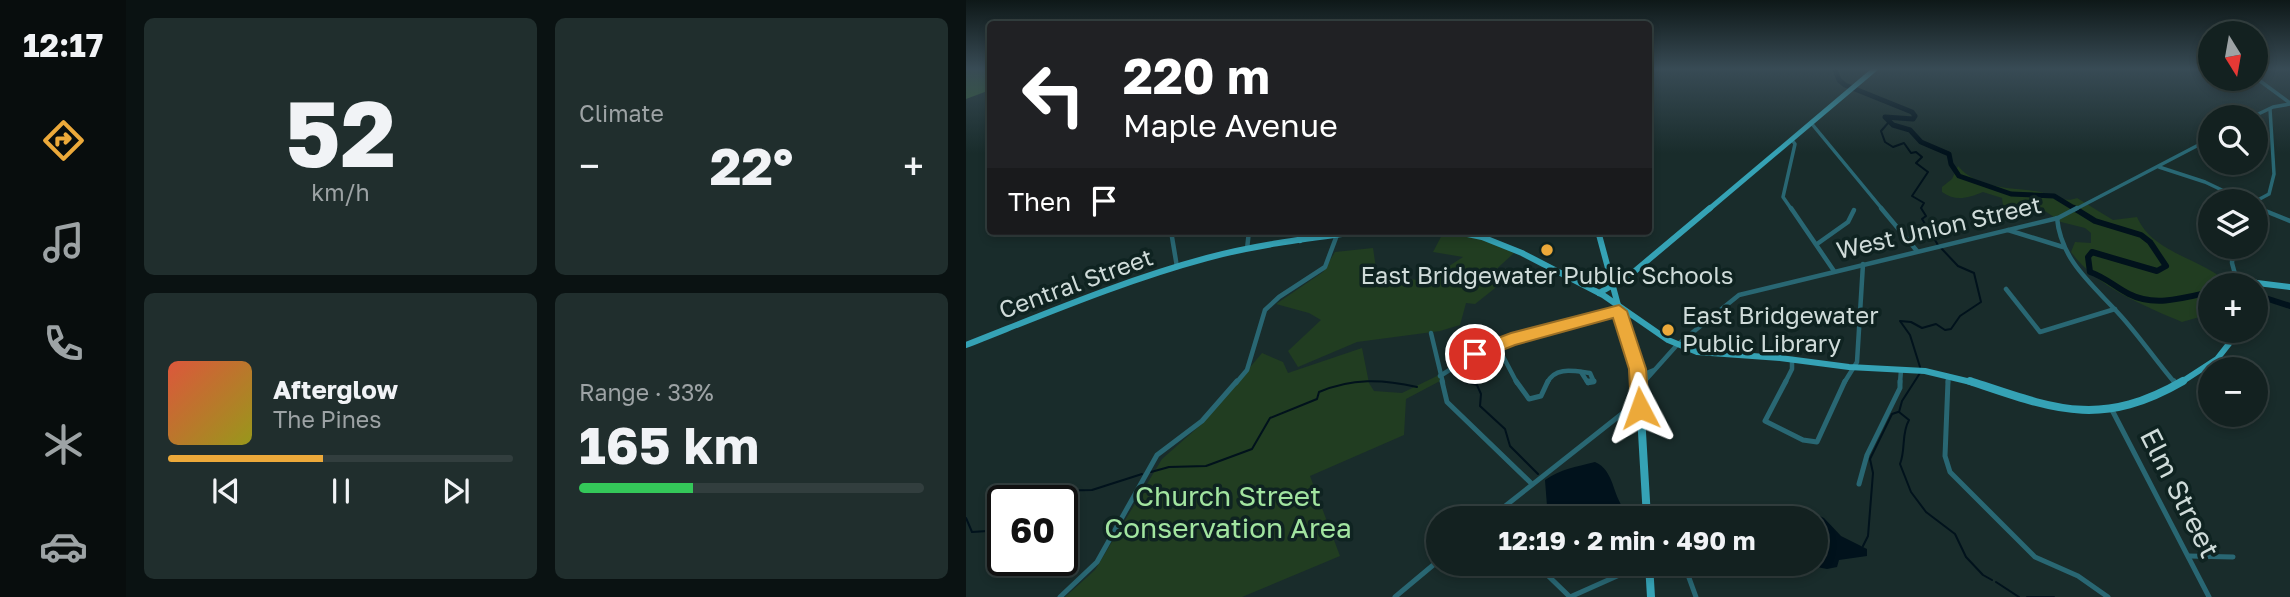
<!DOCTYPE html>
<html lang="en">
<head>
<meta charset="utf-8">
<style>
	body { margin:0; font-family:"Golos Text",sans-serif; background:#202e2d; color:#f1f3f6; height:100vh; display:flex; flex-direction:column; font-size:26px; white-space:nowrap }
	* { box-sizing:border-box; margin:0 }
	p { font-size:23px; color:#9da3a5 }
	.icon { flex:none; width:38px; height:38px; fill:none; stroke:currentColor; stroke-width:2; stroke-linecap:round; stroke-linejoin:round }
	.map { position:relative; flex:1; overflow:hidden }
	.details { display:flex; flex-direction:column; gap:18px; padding:18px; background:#0a1212; width:840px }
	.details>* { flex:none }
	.banner { position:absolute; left:21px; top:21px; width:665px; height:214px; border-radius:7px; box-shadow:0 4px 10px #0003,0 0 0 2px #323e3e; background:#202124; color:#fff; overflow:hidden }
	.needle { width:46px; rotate:169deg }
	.buttons { position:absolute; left:1232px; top:21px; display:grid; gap:14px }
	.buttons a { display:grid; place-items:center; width:70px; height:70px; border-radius:50%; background:#132120; box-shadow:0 4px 10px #0003,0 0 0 2px #323e3e; font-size:35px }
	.speed { position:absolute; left:21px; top:485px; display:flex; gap:14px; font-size:35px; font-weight:700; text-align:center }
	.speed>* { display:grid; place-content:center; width:91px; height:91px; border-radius:50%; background:#132120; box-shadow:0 4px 10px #0003,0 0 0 2px #323e3e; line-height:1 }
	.speed .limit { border:4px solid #111; border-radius:10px; background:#fff; color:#111 }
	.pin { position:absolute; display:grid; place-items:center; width:60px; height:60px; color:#fff; margin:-30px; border:4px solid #fff; border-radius:50%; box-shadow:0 2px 7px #0007 }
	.me { position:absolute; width:77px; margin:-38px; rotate:356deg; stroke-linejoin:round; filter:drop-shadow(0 0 5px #0008) }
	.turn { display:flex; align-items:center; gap:24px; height:147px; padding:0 21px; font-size:32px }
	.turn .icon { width:91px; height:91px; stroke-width:2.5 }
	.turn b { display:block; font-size:49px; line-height:60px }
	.then { display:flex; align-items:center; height:66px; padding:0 21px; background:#0003; gap:14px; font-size:26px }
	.big { font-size:52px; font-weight:700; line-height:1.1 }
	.details .widget { flex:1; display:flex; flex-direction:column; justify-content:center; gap:10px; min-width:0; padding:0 24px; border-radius:10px; background:#202e2d }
	.details .dial { align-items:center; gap:0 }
	.dial b { font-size:91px; line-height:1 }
	.song { display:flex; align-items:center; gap:21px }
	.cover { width:84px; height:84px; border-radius:10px; background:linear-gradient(135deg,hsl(10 70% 55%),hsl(60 70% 35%)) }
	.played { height:7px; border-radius:4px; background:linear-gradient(90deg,#eca93a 45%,#323e3e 45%) }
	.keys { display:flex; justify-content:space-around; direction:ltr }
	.heat { display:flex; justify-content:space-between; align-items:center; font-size:38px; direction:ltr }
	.charge { height:10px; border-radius:5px; background:linear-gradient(90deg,#34c759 33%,#323e3e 0) }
	.details .tiles { flex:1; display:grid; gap:18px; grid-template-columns:repeat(2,1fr) }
	.trip { position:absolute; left:460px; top:506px; width:402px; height:70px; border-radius:35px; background:#132120; box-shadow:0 4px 10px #0003,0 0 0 2px #323e3e; font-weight:700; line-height:70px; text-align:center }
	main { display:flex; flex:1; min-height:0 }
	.menu { display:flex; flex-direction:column; width:126px; justify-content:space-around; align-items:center; background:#080d0d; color:#9da3a5 }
	.menu .icon { width:49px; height:49px }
	.menu .selected { color:#eca93a }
	.menu b { font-size:32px; color:#f1f3f6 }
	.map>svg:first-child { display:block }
</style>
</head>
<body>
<main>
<nav class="menu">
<b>12:17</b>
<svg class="icon selected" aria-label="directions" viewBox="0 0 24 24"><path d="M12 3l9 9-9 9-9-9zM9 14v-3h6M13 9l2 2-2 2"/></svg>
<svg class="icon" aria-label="music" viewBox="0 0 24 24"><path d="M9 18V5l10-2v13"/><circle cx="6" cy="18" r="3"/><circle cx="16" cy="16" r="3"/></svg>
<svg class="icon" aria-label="phone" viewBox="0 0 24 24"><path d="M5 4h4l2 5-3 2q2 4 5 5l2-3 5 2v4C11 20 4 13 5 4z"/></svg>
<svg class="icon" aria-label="climate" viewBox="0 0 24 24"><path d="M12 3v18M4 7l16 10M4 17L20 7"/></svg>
<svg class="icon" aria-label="car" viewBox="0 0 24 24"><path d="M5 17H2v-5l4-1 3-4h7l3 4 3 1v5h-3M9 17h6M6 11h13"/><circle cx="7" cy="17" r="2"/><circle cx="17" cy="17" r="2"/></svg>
</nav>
<section class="details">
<div class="tiles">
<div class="widget dial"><b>52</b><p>km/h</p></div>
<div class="widget"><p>Climate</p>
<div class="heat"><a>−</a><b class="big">22°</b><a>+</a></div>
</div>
<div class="widget">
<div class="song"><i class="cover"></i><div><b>Afterglow</b><p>The Pines</p></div></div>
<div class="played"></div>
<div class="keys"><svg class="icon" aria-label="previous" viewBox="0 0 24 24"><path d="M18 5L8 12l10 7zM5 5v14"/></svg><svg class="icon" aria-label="pause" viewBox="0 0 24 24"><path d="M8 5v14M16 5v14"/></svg><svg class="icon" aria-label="next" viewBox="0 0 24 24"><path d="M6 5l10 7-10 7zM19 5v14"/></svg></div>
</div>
<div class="widget"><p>Range · 33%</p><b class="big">165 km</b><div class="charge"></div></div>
</div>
</section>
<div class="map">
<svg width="1324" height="597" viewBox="0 0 1324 597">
	<rect width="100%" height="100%" fill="#192c2b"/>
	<g fill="#213d21">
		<path d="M 992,166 C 1010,188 1044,188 1069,191 C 1084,193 1097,204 1111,198 L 1147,220 L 1171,217 C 1187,254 1237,258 1264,285 L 1244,285 L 1244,314 L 1216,322 C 1176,305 1131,287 1105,252 L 1109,242 L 1125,243 L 1125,233 L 1119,228 L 1095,222 L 1079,211 L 1039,220 L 1036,198 L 1017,192 C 1002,198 990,202 976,192 L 976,187 L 986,179 Z"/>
		<path d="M 477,233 L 514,238 L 548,253 L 525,274 L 538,281 L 509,304 L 500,303 L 494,325 L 474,331 L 391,342 L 332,367 L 322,351 L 355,320 L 343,313 L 310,304 L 357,272 L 369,252 L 407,248 L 411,275 L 460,281 L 497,257 L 467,252 Z"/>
		<path d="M 396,348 L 403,383 L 408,391 L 436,393 L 473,375 L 474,381 L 440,399 L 438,435 L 344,476 L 374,556 L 276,597 L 99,597 L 129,570 L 196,459 L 238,422 L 296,353 L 317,362 L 322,373 Z"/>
	</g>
	<path fill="#346034" d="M 0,69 L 24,69 L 24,90 L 0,99 Z"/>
	<g fill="#01121c">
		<path d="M 629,462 C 652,472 644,503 668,518 L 566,518 L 581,506 L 579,480 C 595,469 609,467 629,462 Z"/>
		<path d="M 804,509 L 846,512 L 858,518 L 875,536 L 901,549 L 901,556 L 873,560 L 871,567 L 861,569 L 836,564 L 850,564 L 850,518 L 774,518 Z"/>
	</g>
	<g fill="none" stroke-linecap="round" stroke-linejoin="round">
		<g stroke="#01121c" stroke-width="2">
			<path d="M 923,122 L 915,131 L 919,142 L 927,147 L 938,143 L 945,153 L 950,152 L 956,157 L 950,163 L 962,172 L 946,196 L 958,203 L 955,208 L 960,216 L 956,219 L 972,245"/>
			<path d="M 954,367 L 944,335 L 934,321 L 945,322 L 956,328 L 970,324 L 979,330 L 985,329 L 994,316 L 1015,302 L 1008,273 L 992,266 L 975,248"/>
			<path d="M 500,382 L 511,385 L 515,394 L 514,406 L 539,429 L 544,446 L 572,474"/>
			<path d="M 933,412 L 936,401 L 954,373"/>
			<path d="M 933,412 L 943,420 C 935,434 940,449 934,464 L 945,492 L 960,512 L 989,534 L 1000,557 L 1017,575 L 1026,580"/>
			<path d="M 185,472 L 203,467 L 240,466 L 286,449 L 304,418 L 351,399 L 353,392 C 386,378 416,379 451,387"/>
			<path d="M 73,500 L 80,491 L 126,490 L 176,474"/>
			<path d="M 0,518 L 6,532 L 37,530"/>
			<path d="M 897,546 L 902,536 L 907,473 L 904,459 L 926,414 L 932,412"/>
			<path d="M 1030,582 L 1053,597"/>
			<path d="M 1061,597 L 1088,597"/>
		</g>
		<path stroke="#01121c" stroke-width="5" d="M 869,69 L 873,80 L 879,85 L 946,112 L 949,116 L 947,119 L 919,117 L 927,125 L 944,130 L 955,142 L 983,154 L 985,164 L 993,176 L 1045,194 L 1088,196 L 1111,210"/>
		<g stroke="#01121c" stroke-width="6">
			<path d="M 1108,208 L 1129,221 L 1175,235 L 1184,242 L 1200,266 L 1191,271 L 1126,252 L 1122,257 L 1124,272 C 1139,277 1149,287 1163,294 C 1188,307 1218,298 1244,292"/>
			<path d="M 1290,295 L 1324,306"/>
		</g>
		<g stroke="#296773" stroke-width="3.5">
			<path d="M 1290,78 L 1324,103"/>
			<path d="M 1286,117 L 1307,107 L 1324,104"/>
			<path d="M 846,124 L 917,210"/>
			<path d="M 1193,167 L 1239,182 L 1279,201"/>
			<path d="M 1290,201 L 1303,194 L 1308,174 L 1304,109"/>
			<path d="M 1290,207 L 1297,210"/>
			<path d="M 826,210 L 817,197 L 829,144 L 826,140"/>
			<path d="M 1108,210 L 1244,139"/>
		</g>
		<g stroke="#296773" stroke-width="4.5">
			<path d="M 825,208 L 868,271"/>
			<path d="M 915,208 L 951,251"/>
			<path d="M 1292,208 L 1324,221"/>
			<path d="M 1091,218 C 1095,261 1127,285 1154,315 C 1174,337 1190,361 1209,383"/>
			<path d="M 1042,230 L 1097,247"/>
			<path d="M 205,231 L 211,267"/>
			<path d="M 851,244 L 882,222 L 888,210"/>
			<path d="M 1267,247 L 1266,263 L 1272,285"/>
			<path d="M 281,249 L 283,231"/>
			<path d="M 1040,289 L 1074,332 L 1149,309"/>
			<path d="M 465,333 L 477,383"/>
			<path d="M 531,345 L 551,383"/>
			<path d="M 615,372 L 622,383"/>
			<path d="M 474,376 L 509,354 L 531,345 L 653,311"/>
			<path d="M 673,376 L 688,370"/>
			<path d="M 270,383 L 281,370 L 299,310 L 313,297 L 359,267 L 371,235"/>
			<path d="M 581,383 C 589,366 608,371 624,373 L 628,382 L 622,383"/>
			<path d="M 677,383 L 711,345 L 773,295 L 1092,218 L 1111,208"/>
			<path d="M 819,383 L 826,369 L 826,359"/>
			<path d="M 878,383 L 891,362 L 897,264"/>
			<path d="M 934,383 L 935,370"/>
			<path d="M 982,383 L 982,376"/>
		</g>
		<g stroke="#296773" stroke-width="5">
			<path d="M 476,381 L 481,402 L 566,484"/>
			<path d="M 550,381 L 563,399 L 575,396 L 582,381"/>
			<path d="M 621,381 L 628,381"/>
			<path d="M 820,381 L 799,421 L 837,440 L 851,442 L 879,381"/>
			<path d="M 982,381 L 979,456 L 984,472 L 1069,557 L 1112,576 L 1142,597"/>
			<path d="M 1208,381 L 1210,384"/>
			<path d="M 674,385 L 679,381"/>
			<path d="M 1146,410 L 1243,597"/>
			<path d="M 893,484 L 901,455 L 934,388 L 934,381"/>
			<path d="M 536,508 L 541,518"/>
			<path d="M 524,518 L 662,409 L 674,404"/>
			<path d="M 1223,556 L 1267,557"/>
			<path d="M 570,564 L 604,597 L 678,564"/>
			<path d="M 701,564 L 722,575 L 730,597"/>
			<path d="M 94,597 L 131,562 L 191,455 L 236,421 L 271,381"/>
			<path d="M 429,597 L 472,561"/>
		</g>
		<path stroke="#35a2b5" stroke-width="5" d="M 742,210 L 909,69"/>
		<g stroke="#35a2b5" stroke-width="6">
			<path d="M 487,231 L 516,237 L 556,253 L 637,295 L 702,340 L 731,352 L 814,358 L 883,367 L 959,371 L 1009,383"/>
			<path d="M 632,231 L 673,383"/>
			<path d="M 334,240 L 344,231"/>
			<path d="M 1268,275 L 1291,283 L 1324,287"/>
			<path d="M 633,293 L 663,276 L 744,208"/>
			<path d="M 0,345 C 79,314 159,280 241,258 C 293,244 346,238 399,231"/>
			<path d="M 1214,383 L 1251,359 L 1273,331"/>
		</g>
		<g stroke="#35a2b5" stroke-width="8">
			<path d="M 673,381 L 681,518"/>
			<path d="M 1004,381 C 1088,409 1134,429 1217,381"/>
			<path d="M 683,564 L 685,597"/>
		</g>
	</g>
	<linearGradient id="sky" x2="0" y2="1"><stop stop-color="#0e1818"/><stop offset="0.45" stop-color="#384b55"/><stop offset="1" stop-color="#384b55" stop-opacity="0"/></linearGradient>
	<rect width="1324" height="153" fill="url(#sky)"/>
	<path fill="#eca93a" stroke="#996e26" stroke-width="2" d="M 653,305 L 661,311 L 680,369 L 683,408 L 681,413 L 674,415 L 668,413 L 665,408 L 663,369 L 647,318 L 549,345 L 509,361 L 503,359 L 501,354 L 503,349 L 545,333 Z"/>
	<g fill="#eca93a" stroke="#0f2321" stroke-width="2.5">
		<circle cx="581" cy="250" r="7"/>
		<circle cx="702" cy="330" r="7"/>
	</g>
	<g text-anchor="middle" stroke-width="7" stroke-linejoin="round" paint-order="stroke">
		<g font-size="24" fill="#cfdbd9" stroke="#0f2321">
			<text transform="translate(973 228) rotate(-13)" y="8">West Union Street</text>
			<text transform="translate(110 284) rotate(-20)" y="8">Central Street</text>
		</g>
		<g font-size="24" fill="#cfdbd9" stroke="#0f2321">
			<text x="581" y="284">East Bridgewater Public Schools</text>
			<text x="716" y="324" text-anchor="start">East Bridgewater<tspan x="716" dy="28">Public Library</tspan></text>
		</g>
		<g font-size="28" fill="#cfdbd9" stroke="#0f2321">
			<text transform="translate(1214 493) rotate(63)" y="10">Elm Street</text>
		</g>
		<g font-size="28" fill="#a2e5a0" stroke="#0f2321">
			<text x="262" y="506">Church Street<tspan x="262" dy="32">Conservation Area</tspan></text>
		</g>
	</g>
</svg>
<div class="buttons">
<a><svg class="needle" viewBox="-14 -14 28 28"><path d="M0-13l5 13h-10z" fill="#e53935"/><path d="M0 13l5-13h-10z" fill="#9da3a5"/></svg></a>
<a><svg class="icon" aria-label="search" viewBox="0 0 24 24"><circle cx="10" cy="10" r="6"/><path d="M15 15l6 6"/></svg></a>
<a><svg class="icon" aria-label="layers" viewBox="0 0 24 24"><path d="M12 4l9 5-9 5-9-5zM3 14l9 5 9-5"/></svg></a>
<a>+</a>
<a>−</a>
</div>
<div class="speed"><div class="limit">60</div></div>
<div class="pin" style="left:509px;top:354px;background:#d93025"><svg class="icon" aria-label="arrive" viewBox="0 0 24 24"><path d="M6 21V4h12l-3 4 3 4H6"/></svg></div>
<svg class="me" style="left:674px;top:408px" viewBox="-20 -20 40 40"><path d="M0-17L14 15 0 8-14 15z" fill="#eca93a" stroke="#fff" stroke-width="4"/></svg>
<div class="trip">12:19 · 2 min · 490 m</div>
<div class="banner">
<div class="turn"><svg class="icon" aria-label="left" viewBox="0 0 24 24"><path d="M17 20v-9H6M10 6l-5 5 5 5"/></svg><div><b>220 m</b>Maple Avenue</div></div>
<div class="then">Then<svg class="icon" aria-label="arrive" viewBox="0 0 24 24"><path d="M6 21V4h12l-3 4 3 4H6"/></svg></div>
</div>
</div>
</main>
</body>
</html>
